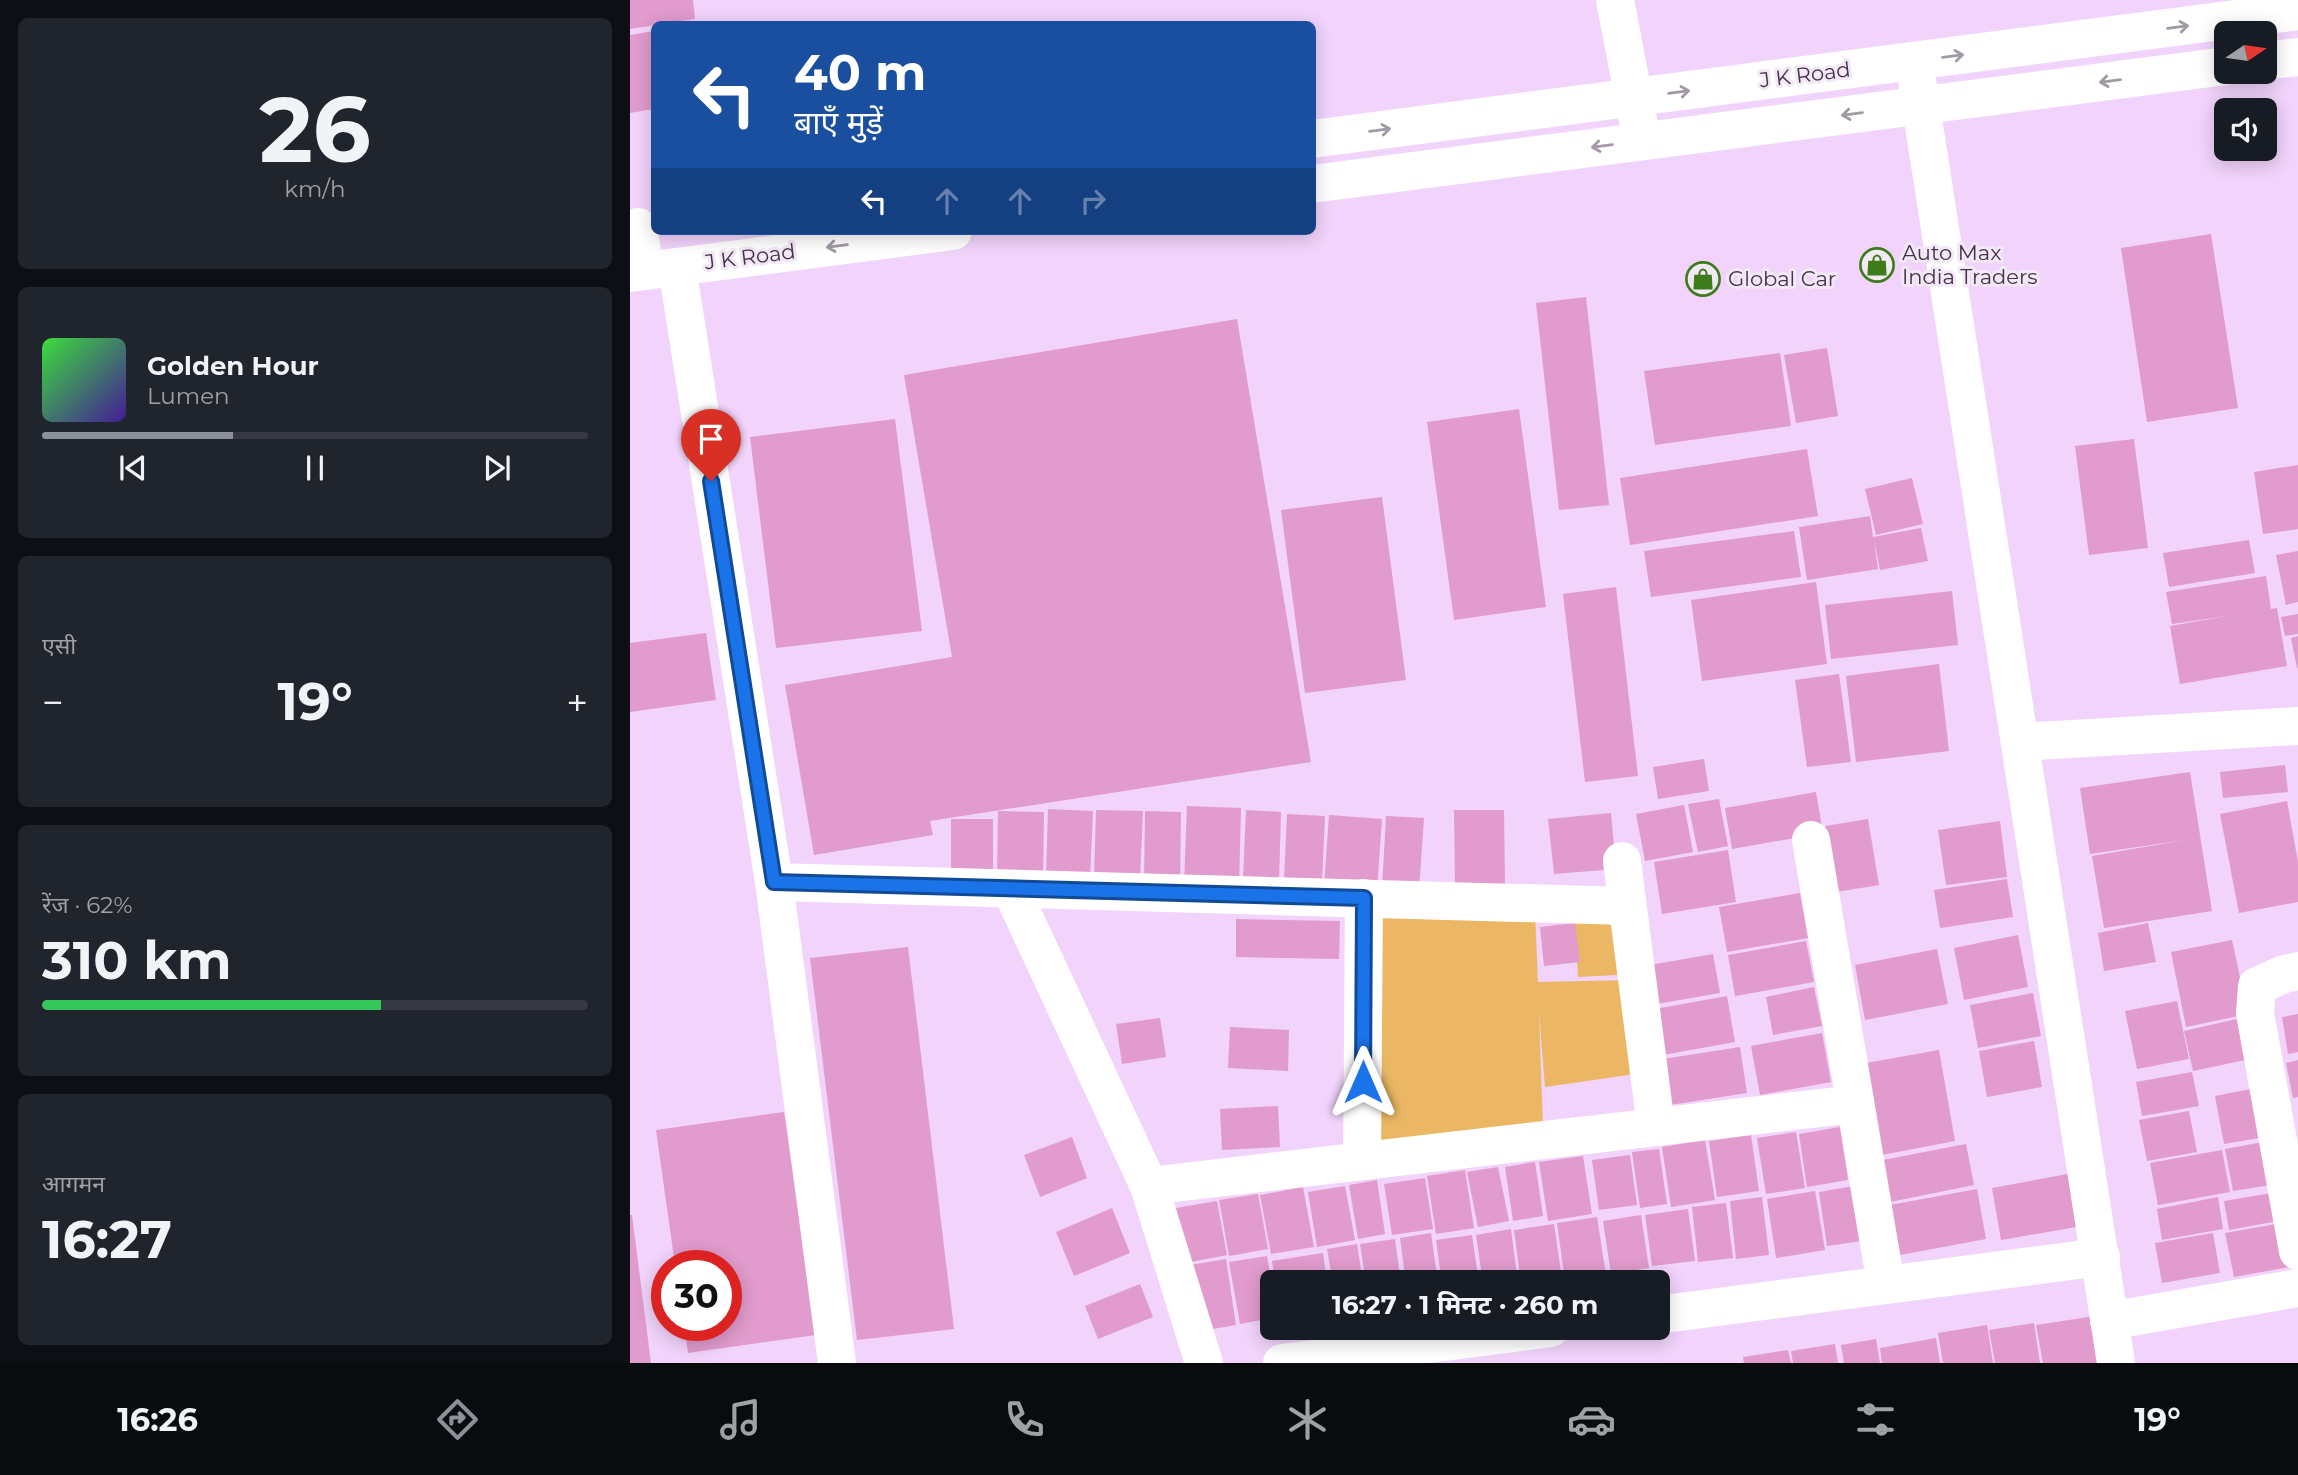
<!DOCTYPE html>
<html lang="hi">
<head>
<meta charset="utf-8">
<style>
	body { margin:0; font-family:Montserrat,"Noto Sans Devanagari",sans-serif; background:#20242c; color:#f1f3f6; height:100vh; display:flex; flex-direction:column; font-size:26px; white-space:nowrap }
	* { box-sizing:border-box; margin:0 }
	p { font-size:23px; color:#9ea1a6 }
	.icon { flex:none; width:38px; height:38px; fill:none; stroke:currentColor; stroke-width:2; stroke-linecap:round; stroke-linejoin:round }
	.map { position:relative; flex:1; overflow:hidden }
	.drawer { display:flex; flex-direction:column; gap:18px; padding:18px; background:#0d0f14; width:630px }
	.drawer>* { flex:none }
	.top-card { position:absolute; left:21px; top:21px; width:665px; height:214px; border-radius:10px; box-shadow:0 4px 18px #0003; background:#1a4fa0; color:#fff; overflow:hidden }
	.needle { width:46px; rotate:77deg }
	.fabs { position:absolute; left:1584px; top:21px; display:grid; gap:14px }
	.fabs a { display:grid; place-items:center; width:63px; height:63px; border-radius:10px; background:#171b24; box-shadow:0 4px 18px #0003; font-size:35px }
	.speed { position:absolute; left:21px; top:1250px; display:flex; gap:14px; font-size:35px; font-weight:700; text-align:center }
	.speed>* { display:grid; place-content:center; width:91px; height:91px; border-radius:50%; background:#171b24; box-shadow:0 4px 18px #0003; line-height:1 }
	.speed .limit { border:10px solid #d22; background:#fff; color:#111 }
	.pin { position:absolute; display:grid; place-items:center; width:60px; height:60px; color:#fff; margin:-72px -30px; border-radius:50% 50% 50% 0; rotate:-45deg; box-shadow:0 0 7px #0007 }
	.pin .icon { rotate:45deg }
	.me { position:absolute; width:77px; margin:-38px; rotate:0deg; stroke-linejoin:round; filter:drop-shadow(0 0 5px #0008) }
	.turn { display:flex; align-items:center; gap:24px; height:147px; padding:0 28px; font-size:32px }
	.turn .icon { width:91px; height:91px; stroke-width:2.5 }
	.turn b { display:block; font-size:49px; line-height:60px }
	.lanes { display:flex; align-items:center; height:66px; padding:0 28px; background:#0003; justify-content:center; gap:35px; direction:ltr }
	.lanes .off { opacity:.35 }
	.big { font-size:52px; font-weight:700; line-height:1.1 }
	.drawer .widget { flex:1; display:flex; flex-direction:column; justify-content:center; gap:10px; min-width:0; padding:0 24px; border-radius:10px; background:#20242c }
	.drawer .dial { align-items:center; gap:0 }
	.dial b { font-size:91px; line-height:1 }
	.song { display:flex; align-items:center; gap:21px }
	.cover { width:84px; height:84px; border-radius:10px; background:linear-gradient(135deg,hsl(120 70% 55%),hsl(260 70% 35%)) }
	.played { height:7px; border-radius:4px; background:linear-gradient(90deg,#8c9099 35%,#363941 35%) }
	.keys { display:flex; justify-content:space-around; direction:ltr }
	.heat { display:flex; justify-content:space-between; align-items:center; font-size:38px; direction:ltr }
	.charge { height:10px; border-radius:5px; background:linear-gradient(90deg,#34c759 62%,#363941 0) }
	.trip { position:absolute; left:630px; top:1270px; width:410px; height:70px; border-radius:10px; background:#171b24; box-shadow:0 4px 18px #0003; font-weight:700; line-height:70px; text-align:center }
	.menu { display:flex; height:112px; justify-content:space-around; align-items:center; background:#090b0e; color:#9ea1a6 }
	.menu .icon { width:49px; height:49px }
	.menu .current { color:#8c9099 }
	.menu b { font-size:32px; color:#f1f3f6 }
	main { display:flex; flex:1; min-height:0 }
	.map>svg:first-child { display:block }
</style>
</head>
<body>
<main>
<section class="drawer">
<div class="widget dial"><b>26</b><p>km/h</p></div>
<div class="widget">
<div class="song"><i class="cover"></i><div><b>Golden Hour</b><p>Lumen</p></div></div>
<div class="played"></div>
<div class="keys"><svg class="icon" aria-label="previous" viewBox="0 0 24 24"><path d="M18 5L8 12l10 7zM5 5v14"/></svg><svg class="icon" aria-label="pause" viewBox="0 0 24 24"><path d="M8 5v14M16 5v14"/></svg><svg class="icon" aria-label="next" viewBox="0 0 24 24"><path d="M6 5l10 7-10 7zM19 5v14"/></svg></div>
</div>
<div class="widget"><p>एसी</p>
<div class="heat"><a>−</a><b class="big">19°</b><a>+</a></div>
</div>
<div class="widget"><p>रेंज · 62%</p><b class="big">310 km</b><div class="charge"></div></div>
<div class="widget"><p>आगमन</p><b class="big">16:27</b></div>
</section>
<div class="map">
<svg width="1668" height="1363" viewBox="0 0 1668 1363">
	<rect width="100%" height="100%" fill="#f1d3fb"/>
	<g fill="#ebb764">
		<path d="M 944,904 L 997,906 L 1007,974 L 948,977 Z"/>
		<path d="M 739,905 L 905,913 L 908,982 L 1002,980 L 1012,1073 L 915,1087 L 909,1012 L 913,1128 L 741,1152 Z"/>
	</g>
	<g fill="#e19bcd">
		<path d="M 0,0 L 63,0 L 65,19 L 0,29 Z"/>
		<path d="M 24,31 L 24,109 L 0,113 L 0,35 Z"/>
		<path d="M 1581,234 L 1608,408 L 1517,422 L 1491,248 Z"/>
		<path d="M 956,297 L 979,505 L 929,510 L 906,303 Z"/>
		<path d="M 607,319 L 681,762 L 300,821 L 303,835 L 184,855 L 155,685 L 322,657 L 274,375 Z"/>
		<path d="M 1197,348 L 1208,416 L 1166,423 L 1154,355 Z"/>
		<path d="M 1150,353 L 1161,426 L 1025,445 L 1014,371 Z"/>
		<path d="M 889,409 L 916,607 L 824,620 L 797,422 Z"/>
		<path d="M 265,419 L 292,631 L 146,648 L 120,437 Z"/>
		<path d="M 1504,439 L 1518,548 L 1459,555 L 1445,446 Z"/>
		<path d="M 1177,449 L 1188,516 L 1000,545 L 990,478 Z"/>
		<path d="M 1668,465 L 1668,529 L 1633,534 L 1624,472 Z"/>
		<path d="M 1282,478 L 1293,524 L 1246,535 L 1235,489 Z"/>
		<path d="M 752,497 L 776,680 L 675,693 L 651,510 Z"/>
		<path d="M 1240,516 L 1243,537 L 1291,528 L 1298,561 L 1250,570 L 1244,540 L 1248,569 L 1177,580 L 1169,527 Z"/>
		<path d="M 1164,531 L 1171,577 L 1021,597 L 1014,551 Z"/>
		<path d="M 1619,540 L 1625,573 L 1539,587 L 1533,553 Z"/>
		<path d="M 1668,551 L 1668,602 L 1656,605 L 1646,555 Z"/>
		<path d="M 1636,576 L 1641,609 L 1647,608 L 1657,666 L 1550,684 L 1540,626 L 1597,616 L 1542,624 L 1536,592 Z"/>
		<path d="M 1186,582 L 1197,664 L 1072,681 L 1061,600 Z"/>
		<path d="M 986,587 L 1008,776 L 955,782 L 933,594 Z"/>
		<path d="M 1322,591 L 1328,645 L 1201,659 L 1195,605 Z"/>
		<path d="M 1668,614 L 1668,634 L 1655,636 L 1651,617 Z"/>
		<path d="M 76,633 L 86,700 L 0,712 L 0,643 Z"/>
		<path d="M 1668,636 L 1668,668 L 1667,668 L 1661,638 Z"/>
		<path d="M 1309,664 L 1319,751 L 1226,762 L 1216,676 Z"/>
		<path d="M 1209,674 L 1221,762 L 1177,767 L 1165,680 Z"/>
		<path d="M 1074,759 L 1079,791 L 1028,799 L 1023,767 Z"/>
		<path d="M 1655,765 L 1658,792 L 1593,798 L 1590,772 Z"/>
		<path d="M 1560,772 L 1582,911 L 1474,928 L 1462,856 L 1555,840 L 1460,854 L 1450,788 Z"/>
		<path d="M 1186,792 L 1193,833 L 1102,849 L 1095,808 Z"/>
		<path d="M 1089,799 L 1098,846 L 1068,852 L 1058,804 Z"/>
		<path d="M 1657,801 L 1668,862 L 1668,902 L 1609,913 L 1590,814 Z"/>
		<path d="M 1054,805 L 1063,852 L 1015,861 L 1006,814 Z"/>
		<path d="M 557,806 L 611,808 L 609,886 L 554,884 Z"/>
		<path d="M 418,809 L 463,811 L 460,879 L 416,877 Z"/>
		<path d="M 466,810 L 513,811 L 510,879 L 464,878 Z"/>
		<path d="M 616,810 L 651,812 L 649,881 L 613,879 Z"/>
		<path d="M 824,810 L 874,810 L 875,886 L 825,887 Z"/>
		<path d="M 368,811 L 414,812 L 413,883 L 367,882 Z"/>
		<path d="M 515,811 L 551,812 L 550,888 L 514,887 Z"/>
		<path d="M 981,813 L 986,869 L 924,874 L 918,819 Z"/>
		<path d="M 657,814 L 695,816 L 692,882 L 654,880 Z"/>
		<path d="M 699,815 L 752,819 L 747,890 L 694,886 Z"/>
		<path d="M 756,816 L 794,818 L 789,891 L 752,889 Z"/>
		<rect x="321" y="819" width="42" height="55"/>
		<path d="M 1238,819 L 1249,885 L 1206,892 L 1195,826 Z"/>
		<path d="M 1370,821 L 1377,877 L 1316,885 L 1308,830 Z"/>
		<path d="M 1098,850 L 1106,902 L 1032,914 L 1024,862 Z"/>
		<path d="M 1377,879 L 1383,917 L 1310,928 L 1304,890 Z"/>
		<path d="M 1170,893 L 1178,938 L 1097,952 L 1089,907 Z"/>
		<path d="M 606,919 L 710,921 L 709,959 L 606,957 Z"/>
		<path d="M 945,923 L 950,962 L 914,966 L 910,927 Z"/>
		<path d="M 1518,923 L 1526,962 L 1474,971 L 1468,933 Z"/>
		<path d="M 1388,935 L 1398,987 L 1334,1000 L 1324,948 Z"/>
		<path d="M 1602,940 L 1618,1014 L 1556,1027 L 1541,952 Z"/>
		<path d="M 1176,941 L 1184,982 L 1105,996 L 1098,955 Z"/>
		<path d="M 278,947 L 324,1329 L 227,1340 L 180,958 Z"/>
		<path d="M 1307,949 L 1318,1004 L 1235,1020 L 1225,965 Z"/>
		<path d="M 1083,954 L 1090,993 L 1027,1004 L 1020,965 Z"/>
		<path d="M 1184,987 L 1192,1026 L 1143,1035 L 1136,997 Z"/>
		<path d="M 1403,993 L 1411,1036 L 1348,1048 L 1340,1005 Z"/>
		<path d="M 1097,996 L 1105,1042 L 1033,1055 L 1025,1009 Z"/>
		<path d="M 1547,1001 L 1559,1059 L 1507,1069 L 1495,1011 Z"/>
		<path d="M 1668,1014 L 1668,1052 L 1658,1054 L 1652,1017 Z"/>
		<path d="M 530,1018 L 536,1057 L 492,1064 L 486,1024 Z"/>
		<path d="M 1611,1018 L 1620,1059 L 1563,1071 L 1554,1031 Z"/>
		<path d="M 600,1027 L 659,1030 L 658,1071 L 598,1068 Z"/>
		<path d="M 1192,1033 L 1201,1082 L 1130,1095 L 1121,1046 Z"/>
		<path d="M 1404,1041 L 1412,1087 L 1357,1097 L 1349,1051 Z"/>
		<path d="M 1110,1047 L 1117,1093 L 1040,1105 L 1033,1059 Z"/>
		<path d="M 1309,1050 L 1325,1141 L 1252,1155 L 1236,1063 Z"/>
		<path d="M 1668,1060 L 1668,1097 L 1663,1098 L 1656,1063 Z"/>
		<path d="M 1562,1072 L 1569,1106 L 1512,1116 L 1506,1082 Z"/>
		<path d="M 1626,1088 L 1635,1137 L 1594,1144 L 1585,1096 Z"/>
		<path d="M 648,1106 L 650,1147 L 592,1150 L 590,1109 Z"/>
		<path d="M 1559,1111 L 1567,1152 L 1517,1161 L 1509,1120 Z"/>
		<path d="M 154,1112 L 186,1335 L 58,1353 L 54,1325 L 96,1325 L 96,1265 L 45,1265 L 26,1130 Z"/>
		<path d="M 1210,1127 L 1218,1180 L 1177,1187 L 1169,1134 Z"/>
		<path d="M 1166,1132 L 1175,1188 L 1136,1194 L 1127,1138 Z"/>
		<path d="M 1121,1135 L 1129,1191 L 1087,1197 L 1079,1141 Z"/>
		<path d="M 442,1137 L 457,1178 L 410,1197 L 394,1155 Z"/>
		<path d="M 1075,1140 L 1085,1200 L 1041,1207 L 1032,1147 Z"/>
		<path d="M 1639,1141 L 1647,1184 L 1603,1191 L 1595,1149 Z"/>
		<path d="M 1336,1144 L 1344,1185 L 1260,1202 L 1253,1160 Z"/>
		<path d="M 1029,1149 L 1037,1204 L 1010,1208 L 1002,1152 Z"/>
		<path d="M 1592,1150 L 1600,1192 L 1528,1205 L 1520,1163 Z"/>
		<path d="M 1000,1155 L 1007,1205 L 969,1210 L 962,1160 Z"/>
		<path d="M 953,1156 L 962,1214 L 918,1221 L 909,1162 Z"/>
		<path d="M 905,1162 L 913,1216 L 883,1221 L 875,1167 Z"/>
		<path d="M 868,1167 L 879,1221 L 848,1227 L 837,1172 Z"/>
		<path d="M 835,1170 L 844,1228 L 806,1234 L 797,1176 Z"/>
		<path d="M 1443,1173 L 1452,1226 L 1371,1240 L 1362,1188 Z"/>
		<path d="M 795,1178 L 803,1229 L 762,1235 L 754,1184 Z"/>
		<path d="M 747,1180 L 755,1234 L 728,1239 L 719,1185 Z"/>
		<path d="M 1230,1185 L 1238,1240 L 1197,1246 L 1189,1192 Z"/>
		<path d="M 715,1186 L 725,1240 L 687,1247 L 678,1192 Z"/>
		<path d="M 673,1187 L 684,1247 L 641,1254 L 630,1195 Z"/>
		<path d="M 1347,1189 L 1356,1239 L 1270,1255 L 1260,1205 Z"/>
		<path d="M 1185,1191 L 1195,1250 L 1146,1258 L 1137,1199 Z"/>
		<path d="M 1648,1192 L 1653,1220 L 1599,1230 L 1594,1201 Z"/>
		<path d="M 628,1194 L 638,1249 L 599,1256 L 589,1200 Z"/>
		<path d="M 1132,1197 L 1139,1255 L 1106,1259 L 1100,1201 Z"/>
		<path d="M 1588,1197 L 1593,1229 L 1532,1240 L 1527,1209 Z"/>
		<path d="M 587,1201 L 597,1255 L 556,1263 L 546,1208 Z"/>
		<path d="M 1096,1203 L 1103,1258 L 1068,1262 L 1062,1207 Z"/>
		<path d="M 482,1208 L 500,1253 L 444,1276 L 426,1232 Z"/>
		<path d="M 1058,1209 L 1065,1261 L 1022,1266 L 1015,1215 Z"/>
		<path d="M 0,1215 L 2,1215 L 21,1363 L 0,1363 Z"/>
		<path d="M 1011,1215 L 1019,1268 L 981,1274 L 973,1221 Z"/>
		<path d="M 967,1217 L 976,1275 L 935,1281 L 927,1223 Z"/>
		<path d="M 1657,1222 L 1665,1266 L 1604,1277 L 1595,1233 Z"/>
		<path d="M 924,1224 L 932,1279 L 891,1283 L 884,1230 Z"/>
		<path d="M 881,1229 L 888,1283 L 853,1283 L 846,1235 Z"/>
		<path d="M 801,1233 L 808,1283 L 776,1283 L 770,1238 Z"/>
		<path d="M 1583,1233 L 1590,1273 L 1532,1283 L 1525,1243 Z"/>
		<path d="M 842,1235 L 849,1283 L 812,1283 L 806,1240 Z"/>
		<path d="M 765,1239 L 771,1283 L 736,1283 L 730,1244 Z"/>
		<path d="M 727,1244 L 733,1283 L 703,1283 L 697,1249 Z"/>
		<path d="M 693,1253 L 697,1283 L 645,1283 L 642,1261 Z"/>
		<path d="M 637,1256 L 642,1285 L 642,1318 L 610,1324 L 599,1262 Z"/>
		<path d="M 596,1259 L 606,1325 L 571,1331 L 560,1265 Z"/>
		<path d="M 510,1284 L 523,1317 L 468,1339 L 455,1306 Z"/>
		<path d="M 1465,1316 L 1473,1363 L 1413,1363 L 1406,1325 Z"/>
		<path d="M 1404,1323 L 1410,1363 L 1365,1363 L 1359,1330 Z"/>
		<path d="M 1357,1325 L 1363,1363 L 1313,1363 L 1308,1333 Z"/>
		<path d="M 1306,1338 L 1310,1363 L 1252,1363 L 1250,1348 Z"/>
		<path d="M 1246,1339 L 1250,1363 L 1214,1363 L 1211,1345 Z"/>
		<path d="M 1205,1344 L 1208,1363 L 1163,1363 L 1161,1351 Z"/>
		<path d="M 1158,1350 L 1161,1363 L 1114,1363 L 1113,1357 Z"/>
	</g>
	<g fill="none" stroke-linecap="round" stroke-linejoin="round">
		<g stroke="#fff" stroke-width="38">
			<path d="M 985,0 L 1012,141"/>
			<path d="M 1284,61 L 1486,1363"/>
			<path d="M 47,267 L 144,882 L 207,1363"/>
			<path d="M 1390,742 L 1668,726"/>
			<path d="M 1181,840 L 1256,1285"/>
			<path d="M 992,861 L 1026,1127"/>
			<path d="M 144,882 L 997,906"/>
			<path d="M 381,889 L 519,1186 L 574,1363"/>
			<path d="M 1668,971 L 1654,974 L 1627,986 L 1625,1013 L 1668,1251"/>
			<path d="M 732,1161 L 734,898"/>
			<path d="M 519,1186 L 1225,1104"/>
			<path d="M 1027,1315 L 1471,1257"/>
			<path d="M 1479,1321 L 1668,1288"/>
			<path d="M 652,1363 L 921,1328"/>
		</g>
		<g stroke="#fff" stroke-width="38">
			<path d="M 1634,61 L 1668,57"/>
			<path d="M 682,139 L 1668,11"/>
			<path d="M 682,184 L 1596,66"/>
			<path d="M 8,227 L 15,271"/>
			<path d="M 0,273 L 323,231"/>
		</g>
	</g>
	<defs><path id="oneway-shaft" d="M-6 0H5M1.5-3L5.5 0L1.5 3" fill="none" stroke-width="1.6" stroke-linecap="round" stroke-linejoin="round" transform="scale(1.75)"/></defs>
	<g stroke="#a298a6">
		<use href="#oneway-shaft" transform="translate(1548 27) rotate(-7)"/>
		<use href="#oneway-shaft" transform="translate(1323 56) rotate(-7)"/>
		<use href="#oneway-shaft" transform="translate(1480 81) rotate(173)"/>
		<use href="#oneway-shaft" transform="translate(1049 92) rotate(-7)"/>
		<use href="#oneway-shaft" transform="translate(1222 114) rotate(173)"/>
		<use href="#oneway-shaft" transform="translate(750 130) rotate(-7)"/>
		<use href="#oneway-shaft" transform="translate(972 146) rotate(173)"/>
		<use href="#oneway-shaft" transform="translate(207 246) rotate(173)"/>
	</g>
	<g fill="none" stroke-linecap="round" stroke-linejoin="round">
		<g stroke="#114b97" stroke-width="18">
			<path id="route" d="M 81,481 L 144,882 L 734,898 L 733,1082"/>
		</g>
		<use href="#route" stroke="#1a73e8" stroke-width="12"/>
	</g>
	<defs>
		<g id="shop-ring" transform="scale(1.75)"><circle r="9.5" fill="#f2e8f6" stroke="#3c7c1b" stroke-width="1.5"/><path d="M-5-2.5h2.3a2.7 3.5 0 0 1 5.4 0H5L5.5 6h-11ZM-1.5-2.5h3a1.5 2.3 0 0 0-3 0Z" fill="#3c7c1b"/></g>
	</defs>
	<g fill-rule="evenodd">
		<use href="#shop-ring" x="1247" y="265"/>
		<use href="#shop-ring" x="1073" y="279"/>
	</g>
	<g text-anchor="middle" stroke-width="6" stroke-linejoin="round" paint-order="stroke">
		<g font-size="21" fill="#45314c" stroke="#f2e8f6">
			<text transform="translate(1175 75) rotate(-7)" y="7">J K Road</text>
			<text transform="translate(120 257) rotate(-7)" y="7">J K Road</text>
		</g>
		<g font-size="21" fill="#45314c" stroke="#f2e8f6" text-anchor="start">
			<text x="1272" y="260">Auto Max<tspan x="1272" dy="24">India Traders</tspan></text>
			<text x="1098" y="286">Global Car</text>
		</g>
	</g>
</svg>
<div class="fabs">
<a><svg class="needle" viewBox="-14 -14 28 28"><path d="M0-13l5 13h-10z" fill="#e53935"/><path d="M0 13l5-13h-10z" fill="#9ea1a6"/></svg></a>
<a><svg class="icon" aria-label="sound" viewBox="0 0 24 24"><path d="M4 9h4l5-4v14l-5-4H4zM17 9q2 3 0 6"/></svg></a>
</div>
<div class="speed"><div class="limit">30</div></div>
<div class="pin" style="left:81px;top:481px;background:#d93025"><svg class="icon" aria-label="arrive" viewBox="0 0 24 24"><path d="M6 21V4h12l-3 4 3 4H6"/></svg></div>
<svg class="me" style="left:733px;top:1082px" viewBox="-20 -20 40 40"><path d="M0-17L14 15 0 8-14 15z" fill="#1a73e8" stroke="#fff" stroke-width="4"/></svg>
<div class="trip">16:27 · 1 मिनट · 260 m</div>
<div class="top-card">
<div class="turn"><svg class="icon" aria-label="left" viewBox="0 0 24 24"><path d="M17 20v-9H6M10 6l-5 5 5 5"/></svg><div><b>40 m</b>बाएँ मुड़ें</div></div>
<div class="lanes"><svg class="icon" aria-label="left" viewBox="0 0 24 24"><path d="M17 20v-9H6M10 6l-5 5 5 5"/></svg><svg class="icon off" aria-label="ahead" viewBox="0 0 24 24"><path d="M12 20V5M6 11l6-6 6 6"/></svg><svg class="icon off" aria-label="ahead" viewBox="0 0 24 24"><path d="M12 20V5M6 11l6-6 6 6"/></svg><svg class="icon off" aria-label="right" viewBox="0 0 24 24"><path d="M7 20v-9h11M14 6l5 5-5 5"/></svg></div>
</div>
</div>
</main>
<nav class="menu">
<b>16:26</b>
<svg class="icon current" aria-label="directions" viewBox="0 0 24 24"><path d="M12 3l9 9-9 9-9-9zM9 14v-3h6M13 9l2 2-2 2"/></svg>
<svg class="icon" aria-label="music" viewBox="0 0 24 24"><path d="M9 18V5l10-2v13"/><circle cx="6" cy="18" r="3"/><circle cx="16" cy="16" r="3"/></svg>
<svg class="icon" aria-label="phone" viewBox="0 0 24 24"><path d="M5 4h4l2 5-3 2q2 4 5 5l2-3 5 2v4C11 20 4 13 5 4z"/></svg>
<svg class="icon" aria-label="climate" viewBox="0 0 24 24"><path d="M12 3v18M4 7l16 10M4 17L20 7"/></svg>
<svg class="icon" aria-label="car" viewBox="0 0 24 24"><path d="M5 17H2v-5l4-1 3-4h7l3 4 3 1v5h-3M9 17h6M6 11h13"/><circle cx="7" cy="17" r="2"/><circle cx="17" cy="17" r="2"/></svg>
<svg class="icon" aria-label="filters" viewBox="0 0 24 24"><path d="M4 7h16M4 17h16"/><circle cx="9" cy="7" r="2"/><circle cx="15" cy="17" r="2"/></svg>
<b>19°</b>
</nav>
</body>
</html>
